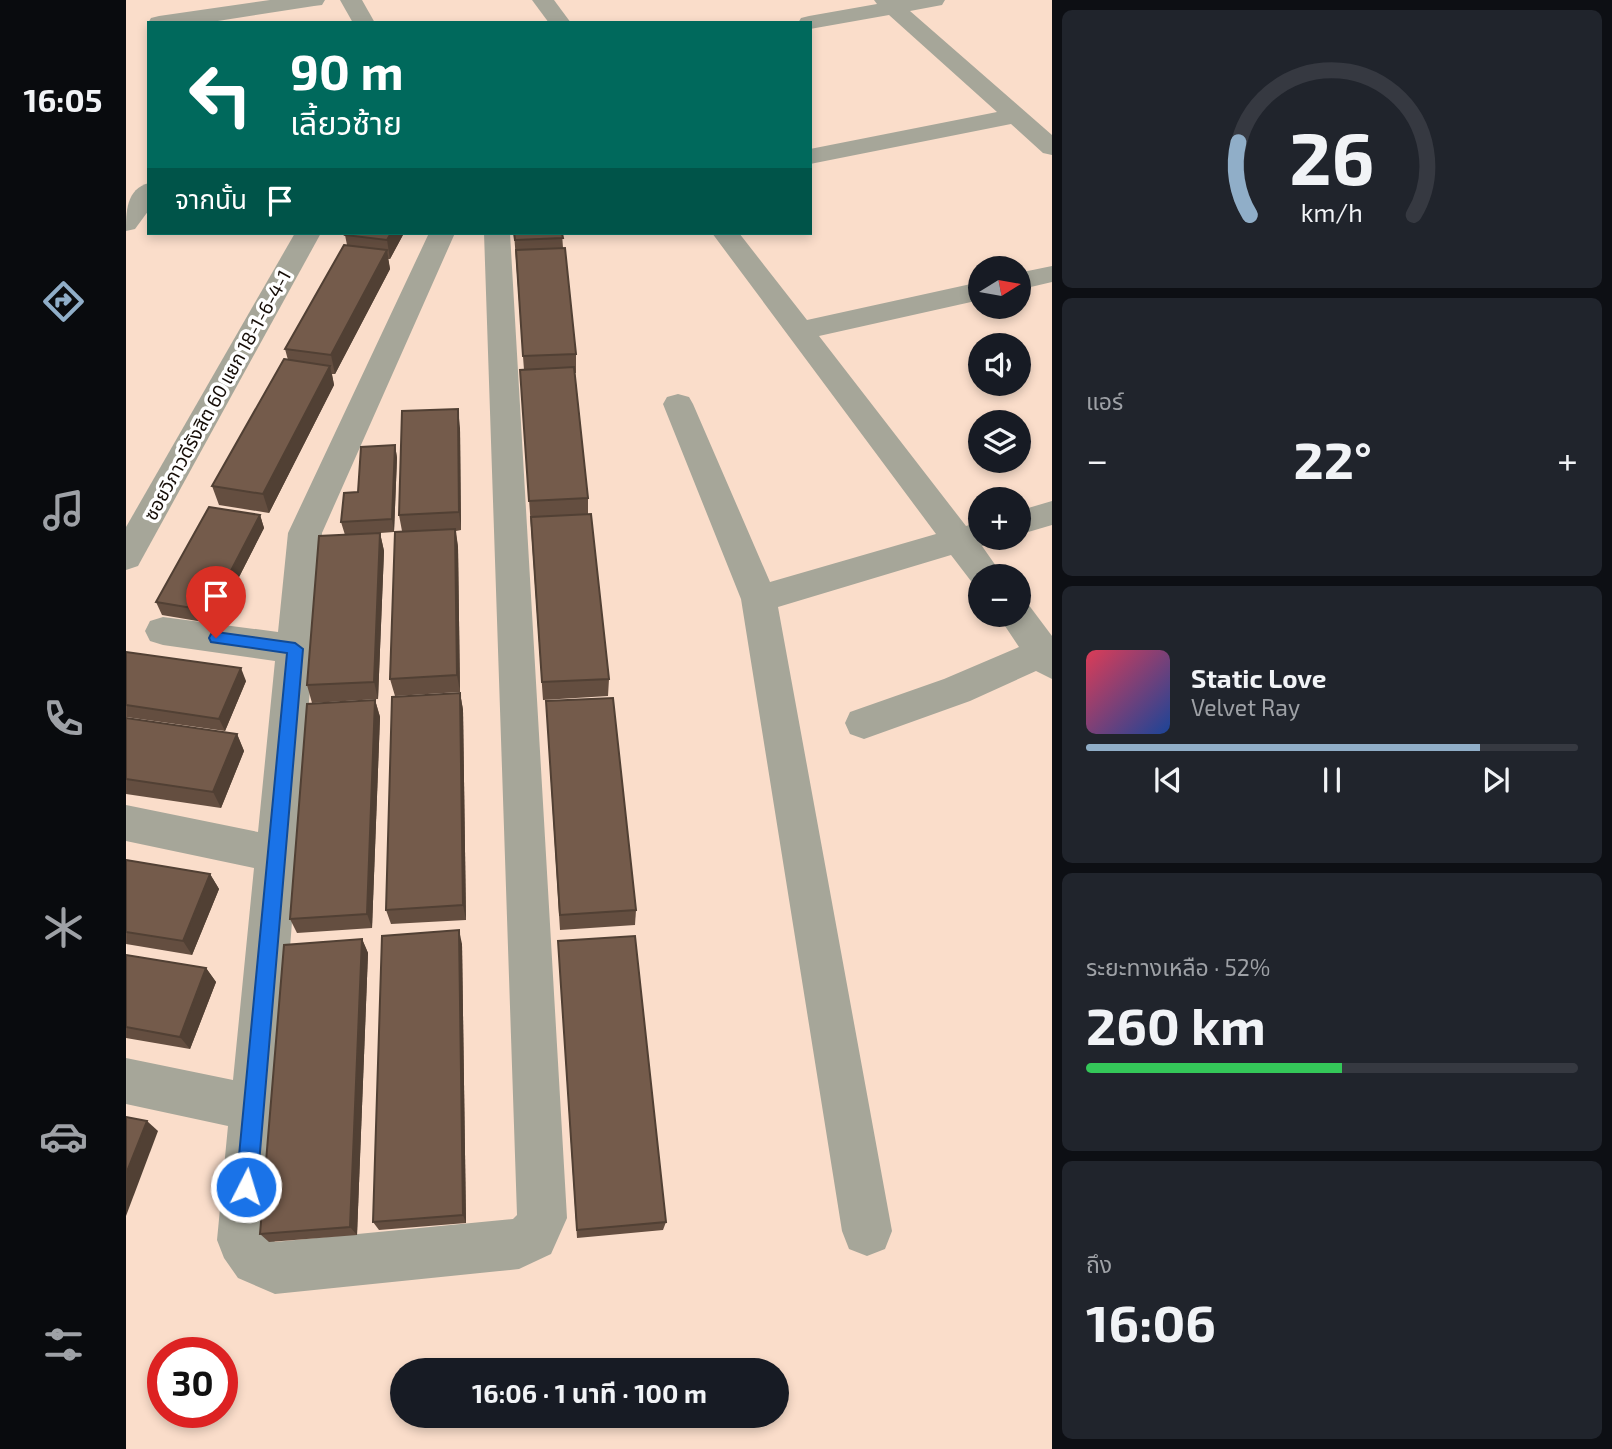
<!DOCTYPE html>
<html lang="th">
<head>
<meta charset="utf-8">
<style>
	body { margin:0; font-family:"Exo 2","Noto Sans Thai",sans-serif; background:#20242c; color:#f1f3f6; height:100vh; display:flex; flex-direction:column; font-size:26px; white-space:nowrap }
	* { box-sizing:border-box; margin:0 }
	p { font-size:23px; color:#9ea1a6 }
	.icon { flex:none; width:38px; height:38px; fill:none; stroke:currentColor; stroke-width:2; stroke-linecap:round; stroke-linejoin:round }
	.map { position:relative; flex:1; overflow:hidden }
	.sheet { display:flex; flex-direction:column; gap:10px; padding:10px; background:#0d0f14; width:560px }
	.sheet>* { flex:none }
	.top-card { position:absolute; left:21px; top:21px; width:665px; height:214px; border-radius:0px; box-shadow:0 4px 10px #0003; background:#00695c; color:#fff; overflow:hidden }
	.needle { width:46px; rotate:79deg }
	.fabs { position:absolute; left:842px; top:256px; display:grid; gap:14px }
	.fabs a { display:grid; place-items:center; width:63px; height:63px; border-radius:50%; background:#171b24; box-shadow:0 4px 10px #0003; font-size:35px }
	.speed { position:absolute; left:21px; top:1337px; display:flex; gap:14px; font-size:35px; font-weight:700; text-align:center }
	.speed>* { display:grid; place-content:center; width:91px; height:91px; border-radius:50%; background:#171b24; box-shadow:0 4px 10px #0003; line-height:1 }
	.speed .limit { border:10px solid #d22; background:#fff; color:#111 }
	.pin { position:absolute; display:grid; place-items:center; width:60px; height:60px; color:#fff; margin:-72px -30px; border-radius:50% 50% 50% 0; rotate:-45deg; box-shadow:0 0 7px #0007 }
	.pin .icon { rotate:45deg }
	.me { position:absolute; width:77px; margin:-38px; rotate:5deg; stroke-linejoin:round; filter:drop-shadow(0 0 5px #0008) }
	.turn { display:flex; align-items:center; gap:24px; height:147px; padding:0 28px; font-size:32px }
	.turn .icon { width:91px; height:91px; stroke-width:2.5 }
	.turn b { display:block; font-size:49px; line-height:60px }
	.then { display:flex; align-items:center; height:66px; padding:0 28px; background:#0003; gap:14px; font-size:26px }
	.big { font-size:52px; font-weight:700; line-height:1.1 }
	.sheet .widget { flex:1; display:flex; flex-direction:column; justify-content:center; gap:10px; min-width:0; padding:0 24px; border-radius:10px; background:#20242c }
	.sheet .dial { align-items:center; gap:0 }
	.dial svg { height:182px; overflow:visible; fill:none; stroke:#363941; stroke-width:7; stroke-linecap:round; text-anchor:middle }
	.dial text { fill:#f1f3f6; stroke:none }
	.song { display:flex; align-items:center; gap:21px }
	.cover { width:84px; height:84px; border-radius:10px; background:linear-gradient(135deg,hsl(350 70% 55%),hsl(220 70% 35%)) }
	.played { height:7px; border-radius:4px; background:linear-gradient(90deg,#90aec8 80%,#363941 80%) }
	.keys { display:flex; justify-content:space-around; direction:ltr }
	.heat { display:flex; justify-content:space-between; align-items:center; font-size:38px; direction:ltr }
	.charge { height:10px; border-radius:5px; background:linear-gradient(90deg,#34c759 52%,#363941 0) }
	.trip { position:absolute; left:264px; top:1358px; width:399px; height:70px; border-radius:35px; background:#171b24; box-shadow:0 4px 10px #0003; font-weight:700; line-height:70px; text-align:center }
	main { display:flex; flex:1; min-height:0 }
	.dock { display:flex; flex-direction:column; width:126px; justify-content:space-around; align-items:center; background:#090b0e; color:#9ea1a6 }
	.dock .icon { width:49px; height:49px }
	.dock .on { color:#90aec8 }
	.dock b { font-size:32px; color:#f1f3f6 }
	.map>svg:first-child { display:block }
</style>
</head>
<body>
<main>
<nav class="dock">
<b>16:05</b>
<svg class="icon on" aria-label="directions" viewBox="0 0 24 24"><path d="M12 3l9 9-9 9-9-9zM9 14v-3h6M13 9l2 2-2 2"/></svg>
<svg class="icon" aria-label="music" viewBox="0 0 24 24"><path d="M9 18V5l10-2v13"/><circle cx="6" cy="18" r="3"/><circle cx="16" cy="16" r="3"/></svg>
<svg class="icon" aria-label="phone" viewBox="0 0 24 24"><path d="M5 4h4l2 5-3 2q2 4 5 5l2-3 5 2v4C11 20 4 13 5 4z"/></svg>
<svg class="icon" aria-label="climate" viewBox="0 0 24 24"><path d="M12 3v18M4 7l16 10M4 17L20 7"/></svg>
<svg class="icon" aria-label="car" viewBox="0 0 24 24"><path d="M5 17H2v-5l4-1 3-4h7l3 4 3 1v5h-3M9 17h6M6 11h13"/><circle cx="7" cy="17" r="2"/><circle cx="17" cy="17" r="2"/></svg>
<svg class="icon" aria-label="filters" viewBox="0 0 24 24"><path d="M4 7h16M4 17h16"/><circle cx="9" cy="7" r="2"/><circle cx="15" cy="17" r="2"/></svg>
</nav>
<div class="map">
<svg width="926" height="1449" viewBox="0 0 926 1449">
	<rect width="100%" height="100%" fill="#faddca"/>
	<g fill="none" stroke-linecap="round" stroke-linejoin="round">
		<g fill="#a6a699" fill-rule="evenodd">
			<path d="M 144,0 L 199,0 L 196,5 L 188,6 L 79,23 L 22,23 L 25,18 L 33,16 Z"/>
			<path d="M 214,0 L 236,0 L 249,23 L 227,23 Z"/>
			<path d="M 406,0 L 428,0 L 445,23 L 423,23 Z"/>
			<path d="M 748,0 L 819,0 L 816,5 L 784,11 L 926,135 L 926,155 L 917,153 L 885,124 L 684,164 L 684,149 L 871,112 L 763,15 L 684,29 L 684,23 L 672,23 L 675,18 L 683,16 L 751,4 Z"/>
			<path d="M 23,183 L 23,210 L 9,229 L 0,231 C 0,212 0,189 23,183 Z"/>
			<path d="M 169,233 L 195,233 L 12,566 L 0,570 L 0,527 Z"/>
			<path d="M 303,233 L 329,233 L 196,533 L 142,1233 L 149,1242 L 387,1219 L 391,1215 L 358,233 L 384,233 L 441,1218 L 425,1254 L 393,1269 L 149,1294 L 112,1278 L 98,1258 L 91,1240 L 102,1126 L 0,1104 L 0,1058 L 107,1080 L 128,868 L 0,841 L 0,805 L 132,832 L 149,661 L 37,645 L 24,641 L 19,631 L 24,621 L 37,617 L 152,632 L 162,533 Z"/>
			<path d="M 586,233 L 613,233 L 681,320 L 854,282 L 854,300 L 693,336 L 840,526 L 854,522 L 854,537 L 869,537 L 866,543 L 856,546 L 877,576 L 854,576 L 854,587 L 848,585 L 825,555 L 652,607 L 766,1231 L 759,1249 L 741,1256 L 723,1249 L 716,1231 L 615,599 L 537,404 L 541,397 L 552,394 L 563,397 L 567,404 L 644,582 L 810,534 Z"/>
			<path d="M 926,266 L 926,282 L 892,290 L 892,273 Z"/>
			<path d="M 926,501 L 926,525 L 892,535 L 892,511 Z"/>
			<path d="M 892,601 L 902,604 L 926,636 L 926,679 L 910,671 L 844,701 L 752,734 L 738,739 L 724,734 L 719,723 L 724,712 L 818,679 L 893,647 L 871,614 L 892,614 Z"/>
		</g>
	</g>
	<g fill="#644e40">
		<path d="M 278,233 L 264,259 L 262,259 L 264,269 L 209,374 L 206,374 L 208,385 L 143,513 L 93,505 L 86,486 L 162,360 L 159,349 L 221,245 L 219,235 Z"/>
		<path d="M 388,233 L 436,233 L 437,248 L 450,354 L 450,373 L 449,373 L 462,498 L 462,515 L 483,679 L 482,696 L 417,700 L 394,370 L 398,370 Z"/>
		<path d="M 334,428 L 335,530 L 330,531 L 332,547 L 334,692 L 269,696 L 264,679 L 276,531 L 273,515 Z"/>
		<path d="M 269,445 L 271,458 L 268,532 L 254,533 L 258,551 L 252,699 L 186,703 L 181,685 L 219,535 L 215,522 L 232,492 Z"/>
		<path d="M 134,515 L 138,528 L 89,624 L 36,615 L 30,602 Z"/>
		<path d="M 0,652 L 120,681 L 99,731 L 0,717 Z"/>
		<path d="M 334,693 L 337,710 L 340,920 L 265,924 L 260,910 Z"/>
		<path d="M 249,700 L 254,717 L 246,928 L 171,933 L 164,919 Z"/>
		<path d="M 420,701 L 510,910 L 509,925 L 434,930 Z"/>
		<path d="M 0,718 L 111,734 L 118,751 L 95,808 L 0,794 Z"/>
		<path d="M 0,860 L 84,874 L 93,889 L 66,955 L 0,944 Z"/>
		<path d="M 236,939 L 242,953 L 231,1235 L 143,1242 L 134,1234 Z"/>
		<path d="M 432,941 L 540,1222 L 537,1230 L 451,1238 Z"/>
		<path d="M 336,944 L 340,1223 L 253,1230 L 247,1222 Z"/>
		<path d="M 0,955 L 80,968 L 90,982 L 64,1049 L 0,1038 Z"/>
	</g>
	<g fill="#514034">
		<path d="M 265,233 L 278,233 L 264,259 L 261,240 Z"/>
		<path d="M 261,250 L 264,269 L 209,374 L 205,355 Z"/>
		<path d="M 204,366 L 208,385 L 143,513 L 137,494 Z"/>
		<path d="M 332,409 L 334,428 L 335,530 L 333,512 Z"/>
		<path d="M 269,445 L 271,458 L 268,532 L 266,519 Z"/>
		<path d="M 134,515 L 138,528 L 89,624 L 84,611 Z"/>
		<path d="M 329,529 L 332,547 L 334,692 L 331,675 Z"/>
		<path d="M 254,533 L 258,551 L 252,699 L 248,682 Z"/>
		<path d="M 115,668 L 120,681 L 99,731 L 93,719 Z"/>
		<path d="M 334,693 L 337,710 L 340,920 L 337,905 Z"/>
		<path d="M 249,700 L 254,717 L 246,928 L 241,914 Z"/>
		<path d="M 111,734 L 118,751 L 95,808 L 87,792 Z"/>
		<path d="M 84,874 L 93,889 L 66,955 L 57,941 Z"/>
		<path d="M 333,930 L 336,944 L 340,1223 L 337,1215 Z"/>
		<path d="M 236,939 L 242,953 L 231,1235 L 224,1227 Z"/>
		<path d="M 80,968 L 90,982 L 64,1049 L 54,1037 Z"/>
		<path d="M 21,1121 L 32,1131 L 0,1216 L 0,1174 Z"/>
	</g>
	<g fill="#745b4b" stroke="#514034" stroke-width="2">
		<path d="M 220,233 L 265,233 L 261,240 L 219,235 Z"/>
		<path d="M 388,233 L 436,233 L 437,238 L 389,240 Z"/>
		<path d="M 218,245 L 261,250 L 205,355 L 159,349 Z"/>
		<path d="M 439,248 L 450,354 L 397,356 L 390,250 Z"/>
		<path d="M 158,359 L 204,366 L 137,494 L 86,486 Z"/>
		<path d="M 448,367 L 462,498 L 403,501 L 394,370 Z"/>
		<path d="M 332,409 L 333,512 L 273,515 L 276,411 Z"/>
		<path d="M 269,445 L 266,519 L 215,522 L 218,493 L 232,492 L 235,447 Z"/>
		<path d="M 83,507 L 134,515 L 84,611 L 30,602 Z"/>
		<path d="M 465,514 L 483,679 L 416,682 L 405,517 Z"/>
		<path d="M 329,529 L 331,675 L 264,679 L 269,532 Z"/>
		<path d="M 254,533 L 248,682 L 181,685 L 193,536 Z"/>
		<path d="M 0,652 L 115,668 L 93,719 L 0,705 Z"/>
		<path d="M 334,693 L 337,905 L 260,910 L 266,697 Z"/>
		<path d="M 487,698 L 510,910 L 434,915 L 420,701 Z"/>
		<path d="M 249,700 L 241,914 L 164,919 L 181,704 Z"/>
		<path d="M 0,718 L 111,734 L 87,792 L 0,779 Z"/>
		<path d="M 0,860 L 84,874 L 57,941 L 0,932 Z"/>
		<path d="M 333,930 L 337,1215 L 247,1222 L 256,936 Z"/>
		<path d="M 509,936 L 540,1222 L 451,1230 L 432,941 Z"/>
		<path d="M 236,939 L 224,1227 L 134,1234 L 158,945 Z"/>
		<path d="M 0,955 L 80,968 L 54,1037 L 0,1027 Z"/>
		<path d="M 0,1117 L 21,1121 L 0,1174 Z"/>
	</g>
	<path fill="#1a73e8" stroke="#114b97" stroke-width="2" d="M 90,632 L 169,643 L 177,649 L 131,1187 L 128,1195 L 120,1198 L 113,1195 L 110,1187 L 161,653 L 85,642 L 83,638 L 85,634 Z"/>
	<g text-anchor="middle" stroke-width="7" stroke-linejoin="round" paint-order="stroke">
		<g font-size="19" fill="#160d07" stroke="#fff">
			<text transform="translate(91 395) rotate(-61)" y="7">ซอยวิภาวดีรังสิต 60 แยก 18-1-6-4-1</text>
		</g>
	</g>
</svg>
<div class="fabs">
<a><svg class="needle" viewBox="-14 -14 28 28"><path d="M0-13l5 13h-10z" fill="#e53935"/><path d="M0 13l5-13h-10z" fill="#9ea1a6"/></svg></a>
<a><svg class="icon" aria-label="sound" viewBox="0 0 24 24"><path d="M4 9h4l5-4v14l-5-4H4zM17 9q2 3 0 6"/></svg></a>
<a><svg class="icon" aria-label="layers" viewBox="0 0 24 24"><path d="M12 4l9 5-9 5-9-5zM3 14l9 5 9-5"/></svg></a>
<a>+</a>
<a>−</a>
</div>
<div class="speed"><div class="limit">30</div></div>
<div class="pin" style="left:90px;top:638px;background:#d93025"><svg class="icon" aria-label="arrive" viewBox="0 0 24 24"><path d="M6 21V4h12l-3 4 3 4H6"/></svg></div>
<svg class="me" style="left:120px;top:1187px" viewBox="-20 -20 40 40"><circle r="17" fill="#1a73e8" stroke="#fff" stroke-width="3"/><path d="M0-11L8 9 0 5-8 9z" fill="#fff"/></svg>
<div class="trip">16:06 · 1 นาที · 100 m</div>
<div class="top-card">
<div class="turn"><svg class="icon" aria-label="left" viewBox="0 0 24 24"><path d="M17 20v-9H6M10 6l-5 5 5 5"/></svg><div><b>90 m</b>เลี้ยวซ้าย</div></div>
<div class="then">จากนั้น<svg class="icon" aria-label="arrive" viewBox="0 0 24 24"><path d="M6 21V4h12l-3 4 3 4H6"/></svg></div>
</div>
</div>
<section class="sheet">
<div class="widget dial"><svg viewBox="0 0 100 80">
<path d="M14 69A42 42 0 1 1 86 69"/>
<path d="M14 69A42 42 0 0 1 9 37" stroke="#90aec8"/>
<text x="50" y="56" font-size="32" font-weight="700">26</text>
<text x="50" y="72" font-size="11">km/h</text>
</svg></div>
<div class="widget"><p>แอร์</p>
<div class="heat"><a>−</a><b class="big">22°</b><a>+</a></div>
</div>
<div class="widget">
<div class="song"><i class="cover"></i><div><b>Static Love</b><p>Velvet Ray</p></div></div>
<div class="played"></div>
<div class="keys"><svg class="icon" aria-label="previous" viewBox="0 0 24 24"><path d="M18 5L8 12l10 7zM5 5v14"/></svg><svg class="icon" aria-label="pause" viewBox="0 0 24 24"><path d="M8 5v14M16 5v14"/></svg><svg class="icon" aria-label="next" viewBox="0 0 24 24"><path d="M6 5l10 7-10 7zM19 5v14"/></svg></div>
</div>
<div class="widget"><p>ระยะทางเหลือ · 52%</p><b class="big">260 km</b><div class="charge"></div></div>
<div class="widget"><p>ถึง</p><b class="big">16:06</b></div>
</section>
</main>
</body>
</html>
